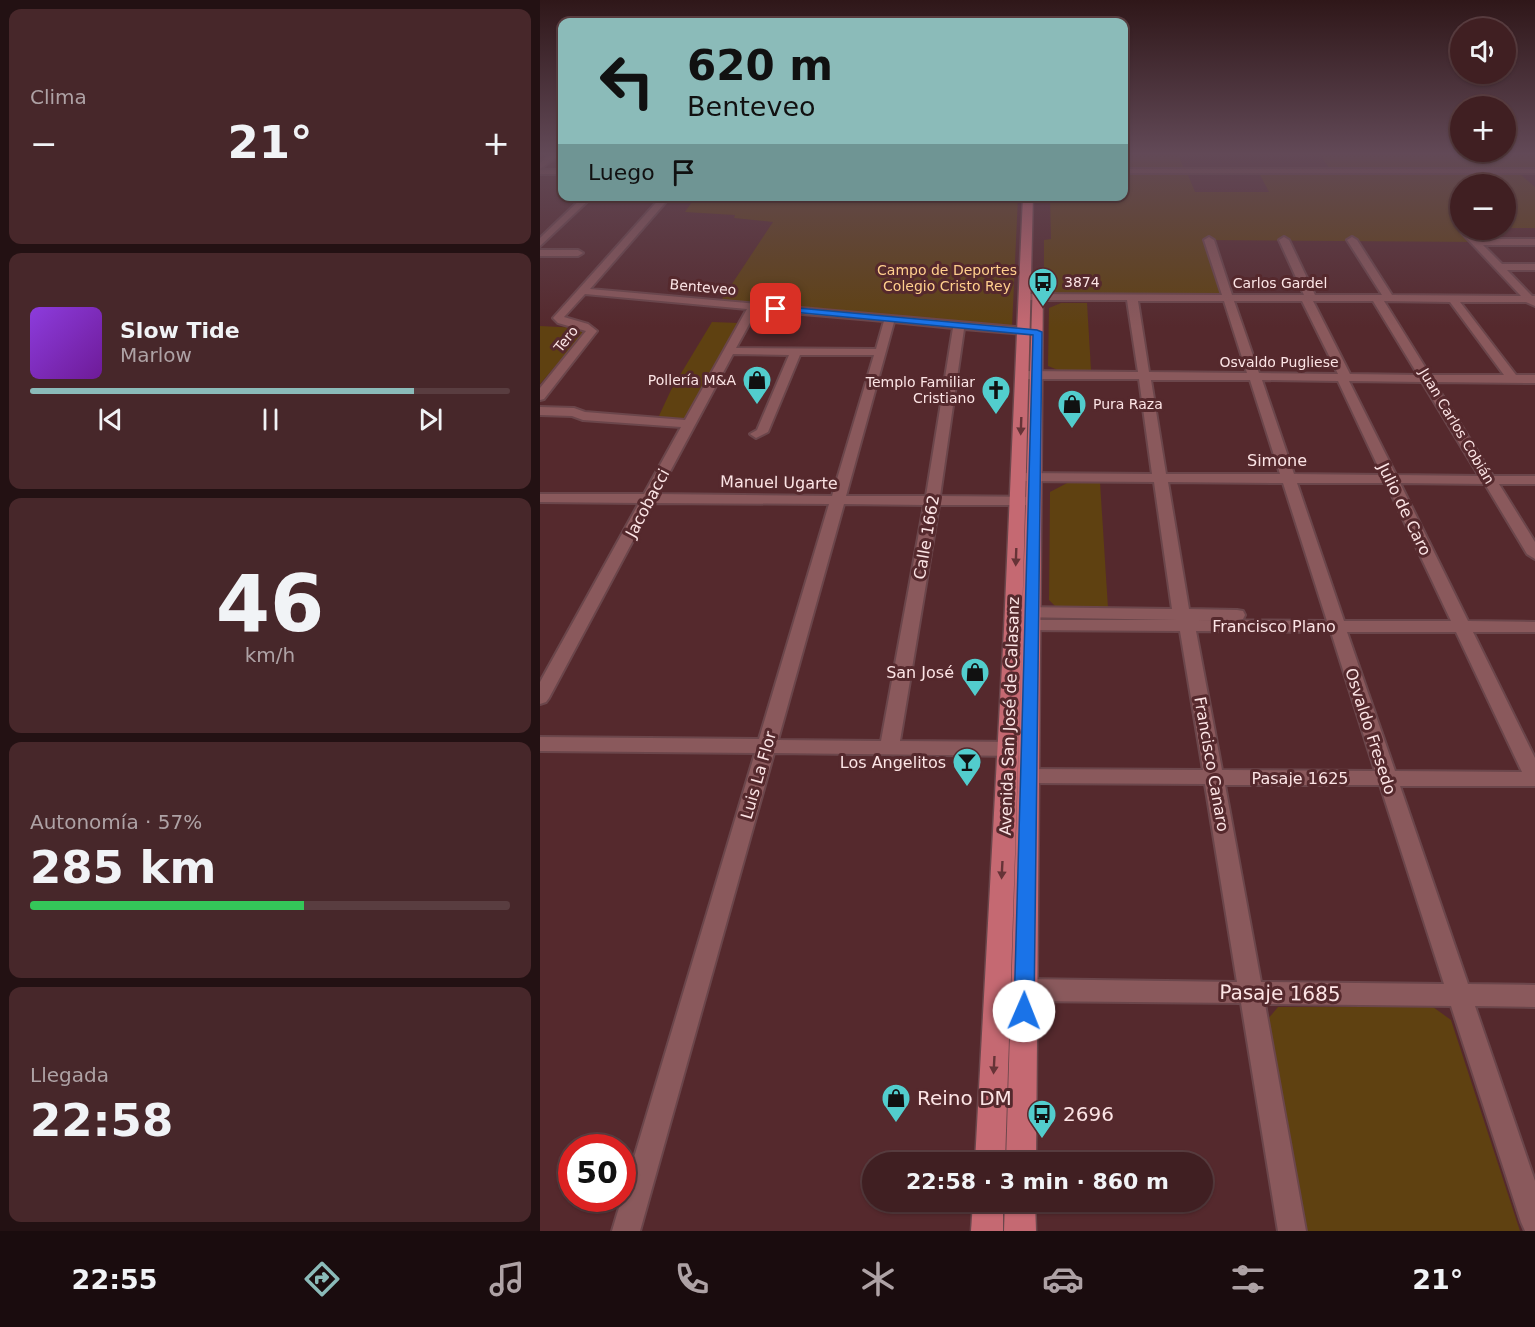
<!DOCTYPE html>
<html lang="es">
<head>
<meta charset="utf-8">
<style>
	body { margin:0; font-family:"DejaVu Sans",sans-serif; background:#47272a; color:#f1f3f6; height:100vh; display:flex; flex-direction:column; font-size:22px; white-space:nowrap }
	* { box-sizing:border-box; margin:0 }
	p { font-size:20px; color:#aea2a5 }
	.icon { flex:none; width:33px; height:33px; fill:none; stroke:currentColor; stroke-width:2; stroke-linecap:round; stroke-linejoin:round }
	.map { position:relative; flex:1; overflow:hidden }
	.details { display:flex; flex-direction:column; gap:9px; padding:9px; background:#231113; width:540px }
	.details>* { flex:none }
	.banner { position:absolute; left:18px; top:18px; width:570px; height:183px; border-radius:12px; box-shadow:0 2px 4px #0004,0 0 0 2px #593d40; background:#8bbbb9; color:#111; overflow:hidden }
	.controls { position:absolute; left:910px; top:18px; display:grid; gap:12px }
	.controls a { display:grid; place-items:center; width:66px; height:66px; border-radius:50%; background:#401f22; box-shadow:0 2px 4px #0004,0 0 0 2px #593d40; font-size:30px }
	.speed { position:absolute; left:18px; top:1134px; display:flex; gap:12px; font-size:30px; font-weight:700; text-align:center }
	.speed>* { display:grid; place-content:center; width:78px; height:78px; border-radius:50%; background:#401f22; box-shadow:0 2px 4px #0004,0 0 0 2px #593d40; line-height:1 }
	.speed .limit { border:9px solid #d22; background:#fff; color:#111 }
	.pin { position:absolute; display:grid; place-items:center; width:51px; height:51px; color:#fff; margin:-26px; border-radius:12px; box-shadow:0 3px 9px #0006 }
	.me { position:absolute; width:66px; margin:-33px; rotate:1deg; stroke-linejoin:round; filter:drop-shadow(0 0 4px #0008) }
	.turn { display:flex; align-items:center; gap:21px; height:126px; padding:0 30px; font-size:27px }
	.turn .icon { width:78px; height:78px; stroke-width:2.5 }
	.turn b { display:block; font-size:42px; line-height:51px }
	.then { display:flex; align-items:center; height:57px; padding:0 30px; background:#0003; gap:12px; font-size:22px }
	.big { font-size:45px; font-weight:700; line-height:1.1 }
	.details .widget { flex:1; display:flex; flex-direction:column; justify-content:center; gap:9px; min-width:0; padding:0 21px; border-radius:12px; background:#47272a }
	.details .dial { align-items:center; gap:0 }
	.dial b { font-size:78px; line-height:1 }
	.song { display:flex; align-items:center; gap:18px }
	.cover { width:72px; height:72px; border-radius:9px; background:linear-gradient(135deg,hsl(270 70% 55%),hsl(280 70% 35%)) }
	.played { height:6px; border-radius:3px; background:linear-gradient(90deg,#8bbbb9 80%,#593d40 80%) }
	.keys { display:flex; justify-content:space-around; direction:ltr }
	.heat { display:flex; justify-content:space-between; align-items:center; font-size:33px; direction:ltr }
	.charge { height:9px; border-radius:4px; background:linear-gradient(90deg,#34c759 57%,#593d40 0) }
	.trip { position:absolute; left:322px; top:1152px; width:351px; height:60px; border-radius:30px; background:#401f22; box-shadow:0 2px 4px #0004,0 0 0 2px #593d40; font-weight:700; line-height:60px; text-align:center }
	.menu { display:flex; height:96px; justify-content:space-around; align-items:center; background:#1a0c0e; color:#aea2a5 }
	.menu .icon { width:42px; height:42px }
	.menu .current { color:#8bbbb9 }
	.menu b { font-size:27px; color:#f1f3f6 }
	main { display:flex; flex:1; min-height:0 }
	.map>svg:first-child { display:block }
</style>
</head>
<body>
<main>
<section class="details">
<div class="widget"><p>Clima</p>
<div class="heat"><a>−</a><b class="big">21°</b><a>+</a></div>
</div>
<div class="widget">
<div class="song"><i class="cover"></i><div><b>Slow Tide</b><p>Marlow</p></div></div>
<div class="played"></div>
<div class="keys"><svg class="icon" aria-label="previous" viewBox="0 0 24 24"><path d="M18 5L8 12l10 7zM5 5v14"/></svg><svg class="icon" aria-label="pause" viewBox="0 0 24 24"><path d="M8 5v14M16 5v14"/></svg><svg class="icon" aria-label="next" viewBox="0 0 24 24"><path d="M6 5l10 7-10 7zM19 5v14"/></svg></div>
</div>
<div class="widget dial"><b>46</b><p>km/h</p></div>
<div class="widget"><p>Autonomía · 57%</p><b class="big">285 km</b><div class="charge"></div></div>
<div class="widget"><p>Llegada</p><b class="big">22:58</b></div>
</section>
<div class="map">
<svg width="995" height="1231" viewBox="0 0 995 1231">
	<rect width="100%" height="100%" fill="#55292d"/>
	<g fill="#5f4111">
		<path d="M 584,155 L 639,155 L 643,167 L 586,167 L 584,165 Z"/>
		<path d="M 780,155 L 995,155 L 995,169 L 790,169 Z"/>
		<path d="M 584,174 L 648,175 L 655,192 L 729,192 L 720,175 L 980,174 L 995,187 L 995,228 L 966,228 L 966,184 L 921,184 L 921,230 L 936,242 L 663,240 L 682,295 L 506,294 L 504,292 L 504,240 L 511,239 L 510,197 L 584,196 Z"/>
		<path d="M 156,196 L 478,197 L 472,327 L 180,302 L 233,222 L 194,218 L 195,215 L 145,212 Z"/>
		<path d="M 521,303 L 547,303 L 551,370 L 518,370 L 508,366 L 509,308 Z"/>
		<path d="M 172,322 L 199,323 L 145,418 L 118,418 L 131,390 Z"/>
		<path d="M 0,326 L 39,328 L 43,334 L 0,384 Z"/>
		<path d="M 529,482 L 560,482 L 568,608 L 517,608 L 509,600 L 510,492 Z"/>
		<path d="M 738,1007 L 893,1007 L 911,1020 L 980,1231 L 766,1231 L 727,1020 Z"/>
	</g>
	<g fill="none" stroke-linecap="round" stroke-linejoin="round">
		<g stroke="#6b464b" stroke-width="4">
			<g id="minor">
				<path d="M 10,155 L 19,155 L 0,169 L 0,163 Z"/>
				<rect x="584" y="169" width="411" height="4"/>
				<rect x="0" y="170" width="22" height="4"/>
				<path d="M 44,196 L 53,196 L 0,246 L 0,238 Z"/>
				<path d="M 122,196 L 131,196 L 50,289 L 497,329 L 502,332 L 497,335 L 424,329 L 400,496 L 491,497 L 498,501 L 491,505 L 399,505 L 360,741 L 479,742 L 486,744 L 489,749 L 486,754 L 479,756 L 234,753 L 100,1231 L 72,1231 L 215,753 L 0,751 L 0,737 L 219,739 L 289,504 L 113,503 L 9,698 L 6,702 L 0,704 L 0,682 L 99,503 L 0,502 L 0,494 L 104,494 L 141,427 L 43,420 L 32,416 L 0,415 L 0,407 L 34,408 L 45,412 L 145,420 L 207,309 L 45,294 L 24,317 L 48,324 L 57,331 L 4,399 L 0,400 L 0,388 L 46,331 L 18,323 L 13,318 ZM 217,310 L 344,321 L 336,349 L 196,348 ZM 354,322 L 413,328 L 386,496 L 306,496 ZM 193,354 L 249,355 L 217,430 L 210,434 L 216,438 L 228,432 L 260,355 L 334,355 L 292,496 L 118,494 ZM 304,504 L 384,505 L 341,741 L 238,740 Z"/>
				<path d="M 921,228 L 929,230 L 938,239 L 995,239 L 995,245 L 943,245 L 962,264 L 995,264 L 995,270 L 967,270 L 992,296 L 995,296 L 995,306 L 986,302 L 920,302 L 976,375 L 995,375 L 995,383 L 894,382 L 953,476 L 995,476 L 995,484 L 959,484 L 995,542 L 995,559 L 987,554 L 945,484 L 860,483 L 928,621 L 995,622 L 995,632 L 933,632 L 995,758 L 995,786 L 860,786 L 928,984 L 995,985 L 995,1007 L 935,1006 L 995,1181 L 995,1231 L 985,1231 L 981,1222 L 911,1006 L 725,1004 L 766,1231 L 738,1231 L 701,1003 L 484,1001 L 476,998 L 472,990 L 476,982 L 484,979 L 697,982 L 665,784 L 488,783 L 481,781 L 478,776 L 481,771 L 488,769 L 663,770 L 640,631 L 480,630 L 474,629 L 472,625 L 474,621 L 480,620 L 636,620 L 480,617 L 474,616 L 472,612 L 474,608 L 480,607 L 632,609 L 614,482 L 480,481 L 473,477 L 480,473 L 612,474 L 599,379 L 483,379 L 477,375 L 483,371 L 598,372 L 587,300 L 486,300 L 481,297 L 486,294 L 682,295 L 664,240 L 669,237 L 674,240 L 692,295 L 764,295 L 739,240 L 744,237 L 749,240 L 775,295 L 842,295 L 807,240 L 812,237 L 817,240 L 852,295 L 981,296 L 921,232 ZM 598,301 L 684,301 L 707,373 L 609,372 ZM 694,301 L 762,301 L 798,374 L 719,373 ZM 773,301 L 833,301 L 878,375 L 810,374 ZM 844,301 L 910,302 L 964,375 L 890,375 ZM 611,380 L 710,380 L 740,474 L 626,474 ZM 722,380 L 798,381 L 842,475 L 754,474 ZM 809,381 L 882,382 L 939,476 L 856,475 ZM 628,482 L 743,483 L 787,621 L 653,620 L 697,620 L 703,619 L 705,615 L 703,611 L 697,610 L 649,609 ZM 757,483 L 846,483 L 911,621 L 804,621 ZM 656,631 L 791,632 L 835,771 L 682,770 ZM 807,632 L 916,632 L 982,772 L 855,771 ZM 685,785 L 840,785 L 904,984 L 721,982 Z"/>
				<path d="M 0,250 L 38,250 L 43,253 L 38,256 L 0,256 Z"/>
			</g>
		</g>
		<g stroke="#6b464b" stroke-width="3">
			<g id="major">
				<path d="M 483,196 L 493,196 L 482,625 L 493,279 L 498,276 L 503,279 L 496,1162 L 466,1162 L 482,639 L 465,1162 L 435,1162 L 464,629 Z"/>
				<path d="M 433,1202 L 463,1202 L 463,1231 L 431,1231 Z"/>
				<path d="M 465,1202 L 495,1202 L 496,1231 L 464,1231 Z"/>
			</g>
		</g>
		<use href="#minor" fill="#8a595c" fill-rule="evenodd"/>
		<use href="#major" fill="#c56972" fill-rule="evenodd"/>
	</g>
	<defs><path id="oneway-solid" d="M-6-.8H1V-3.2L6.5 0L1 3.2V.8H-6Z" transform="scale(1.5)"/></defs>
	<g fill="#663337">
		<use href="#oneway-solid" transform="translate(481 426) rotate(92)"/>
		<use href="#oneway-solid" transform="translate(476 557) rotate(92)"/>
		<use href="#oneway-solid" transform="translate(462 870) rotate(93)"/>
		<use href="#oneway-solid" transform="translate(454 1065) rotate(93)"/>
	</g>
	<linearGradient id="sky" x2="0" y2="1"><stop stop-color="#2f1719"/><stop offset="0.47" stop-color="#624957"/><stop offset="1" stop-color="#624957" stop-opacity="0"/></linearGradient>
	<rect width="995" height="327" fill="url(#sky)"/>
	<path fill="#1a73e8" stroke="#114b97" stroke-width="1.5" d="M 236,306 L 497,330 L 502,332 L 494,1011 L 491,1018 L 484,1021 L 477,1018 L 474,1011 L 493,335 L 232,310 L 231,309 Z"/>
	<defs>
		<g id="bus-pin" transform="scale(1.5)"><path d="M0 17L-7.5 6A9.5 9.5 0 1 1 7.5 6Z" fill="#52cdcd" stroke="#55292d"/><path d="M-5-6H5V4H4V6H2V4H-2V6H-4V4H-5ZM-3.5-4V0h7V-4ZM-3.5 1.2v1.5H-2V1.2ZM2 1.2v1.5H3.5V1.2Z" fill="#111"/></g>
		<g id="shop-pin" transform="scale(1.5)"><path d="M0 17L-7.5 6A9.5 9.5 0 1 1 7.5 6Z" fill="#52cdcd" stroke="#55292d"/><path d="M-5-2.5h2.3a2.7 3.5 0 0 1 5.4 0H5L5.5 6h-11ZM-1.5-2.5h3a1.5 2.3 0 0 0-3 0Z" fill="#111"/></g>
		<g id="church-pin" transform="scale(1.5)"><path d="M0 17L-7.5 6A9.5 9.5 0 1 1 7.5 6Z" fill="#52cdcd" stroke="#55292d"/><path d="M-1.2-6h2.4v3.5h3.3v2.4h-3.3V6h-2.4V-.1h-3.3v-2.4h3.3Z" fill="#111"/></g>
		<g id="bar-pin" transform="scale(1.5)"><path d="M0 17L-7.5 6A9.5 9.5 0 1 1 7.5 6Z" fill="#52cdcd" stroke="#55292d"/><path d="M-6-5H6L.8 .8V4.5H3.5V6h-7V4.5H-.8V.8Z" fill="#111"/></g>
	</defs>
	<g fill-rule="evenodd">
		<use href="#bus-pin" x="503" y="282"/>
		<use href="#shop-pin" x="217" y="380"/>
		<use href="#church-pin" x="456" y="390"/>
		<use href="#shop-pin" x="532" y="404"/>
		<use href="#shop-pin" x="435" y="672"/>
		<use href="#bar-pin" x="427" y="762"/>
		<use href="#shop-pin" x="356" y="1098"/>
		<use href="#bus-pin" x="502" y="1114"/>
	</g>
	<g text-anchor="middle" stroke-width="6" stroke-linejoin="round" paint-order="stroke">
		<g font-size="14" fill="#ffcf8d" stroke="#55292d">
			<text x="407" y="275">Campo de Deportes<tspan x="407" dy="16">Colegio Cristo Rey</tspan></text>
		</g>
		<g font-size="14" fill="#fce4e5" stroke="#55292d" text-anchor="start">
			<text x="524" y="287">3874</text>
			<text x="196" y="385" text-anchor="end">Pollería M&amp;A</text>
			<text x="435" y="387" text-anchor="end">Templo Familiar<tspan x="435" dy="16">Cristiano</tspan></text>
			<text x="553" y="409">Pura Raza</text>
		</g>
		<g font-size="14" fill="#fce4e5" stroke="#55292d">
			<text x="740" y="288">Carlos Gardel</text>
			<text transform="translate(163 287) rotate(5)" y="5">Benteveo</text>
			<text transform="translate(26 339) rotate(-51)" y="5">Tero</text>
			<text x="739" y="367">Osvaldo Pugliese</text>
			<text transform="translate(917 426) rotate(59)" y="5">Juan Carlos Cobián</text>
		</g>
		<g font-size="16" fill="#fce4e5" stroke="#55292d">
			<text x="737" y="466">Simone</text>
			<text transform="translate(239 482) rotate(1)" y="6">Manuel Ugarte</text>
			<text transform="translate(107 503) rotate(-62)" y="6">Jacobacci</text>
			<text transform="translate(865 509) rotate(64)" y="6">Julio de Caro</text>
			<text transform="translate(386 537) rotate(-80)" y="6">Calle 1662</text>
			<text x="734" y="632">Francisco Plano</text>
			<text transform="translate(469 716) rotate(-88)" y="6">Avenida San José de Calasanz</text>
			<text transform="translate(831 731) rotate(72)" y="6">Osvaldo Fresedo</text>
			<text transform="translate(672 764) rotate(80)" y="6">Francisco Canaro</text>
			<text transform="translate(218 775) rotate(-74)" y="6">Luis La Flor</text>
			<text x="760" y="784">Pasaje 1625</text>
		</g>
		<g font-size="16" fill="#fce4e5" stroke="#55292d" text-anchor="end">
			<text x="414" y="678">San José</text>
			<text x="406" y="768">Los Angelitos</text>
		</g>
		<g font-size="20" fill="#fce4e5" stroke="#55292d">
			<text transform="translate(740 993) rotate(1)" y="7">Pasaje 1685</text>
		</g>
		<g font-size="20" fill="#fce4e5" stroke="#55292d" text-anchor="start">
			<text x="377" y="1105">Reino DM</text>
			<text x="523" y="1121">2696</text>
		</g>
	</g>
</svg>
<div class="controls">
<a><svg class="icon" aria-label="sound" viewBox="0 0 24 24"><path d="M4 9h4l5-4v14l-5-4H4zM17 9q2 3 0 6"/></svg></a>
<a>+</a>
<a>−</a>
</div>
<div class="speed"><div class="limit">50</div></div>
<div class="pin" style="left:236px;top:309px;background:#d93025"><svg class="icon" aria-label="arrive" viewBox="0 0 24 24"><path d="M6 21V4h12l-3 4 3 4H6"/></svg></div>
<svg class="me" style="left:484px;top:1011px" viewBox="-20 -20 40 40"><circle r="19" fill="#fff"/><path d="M0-13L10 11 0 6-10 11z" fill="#1a73e8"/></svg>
<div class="trip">22:58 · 3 min · 860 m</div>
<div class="banner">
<div class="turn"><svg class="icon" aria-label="left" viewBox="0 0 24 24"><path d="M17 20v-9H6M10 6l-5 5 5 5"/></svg><div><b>620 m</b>Benteveo</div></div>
<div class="then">Luego<svg class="icon" aria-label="arrive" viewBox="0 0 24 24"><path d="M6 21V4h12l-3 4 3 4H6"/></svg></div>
</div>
</div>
</main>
<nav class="menu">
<b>22:55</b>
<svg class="icon current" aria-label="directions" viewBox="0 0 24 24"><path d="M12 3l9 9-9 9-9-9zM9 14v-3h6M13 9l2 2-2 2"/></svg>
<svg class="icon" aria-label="music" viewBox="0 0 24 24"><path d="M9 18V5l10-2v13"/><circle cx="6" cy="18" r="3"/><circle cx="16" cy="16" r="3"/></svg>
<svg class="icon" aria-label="phone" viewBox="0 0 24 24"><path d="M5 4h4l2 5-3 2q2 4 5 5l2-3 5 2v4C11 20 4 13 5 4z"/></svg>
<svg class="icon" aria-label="climate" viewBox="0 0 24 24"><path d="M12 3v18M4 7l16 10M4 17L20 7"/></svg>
<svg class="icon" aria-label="car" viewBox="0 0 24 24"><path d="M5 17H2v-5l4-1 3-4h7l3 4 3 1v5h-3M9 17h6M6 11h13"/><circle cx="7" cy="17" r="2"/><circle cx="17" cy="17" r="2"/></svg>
<svg class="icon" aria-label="filters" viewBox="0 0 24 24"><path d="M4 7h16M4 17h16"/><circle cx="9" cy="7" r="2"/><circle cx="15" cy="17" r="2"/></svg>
<b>21°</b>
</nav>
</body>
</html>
